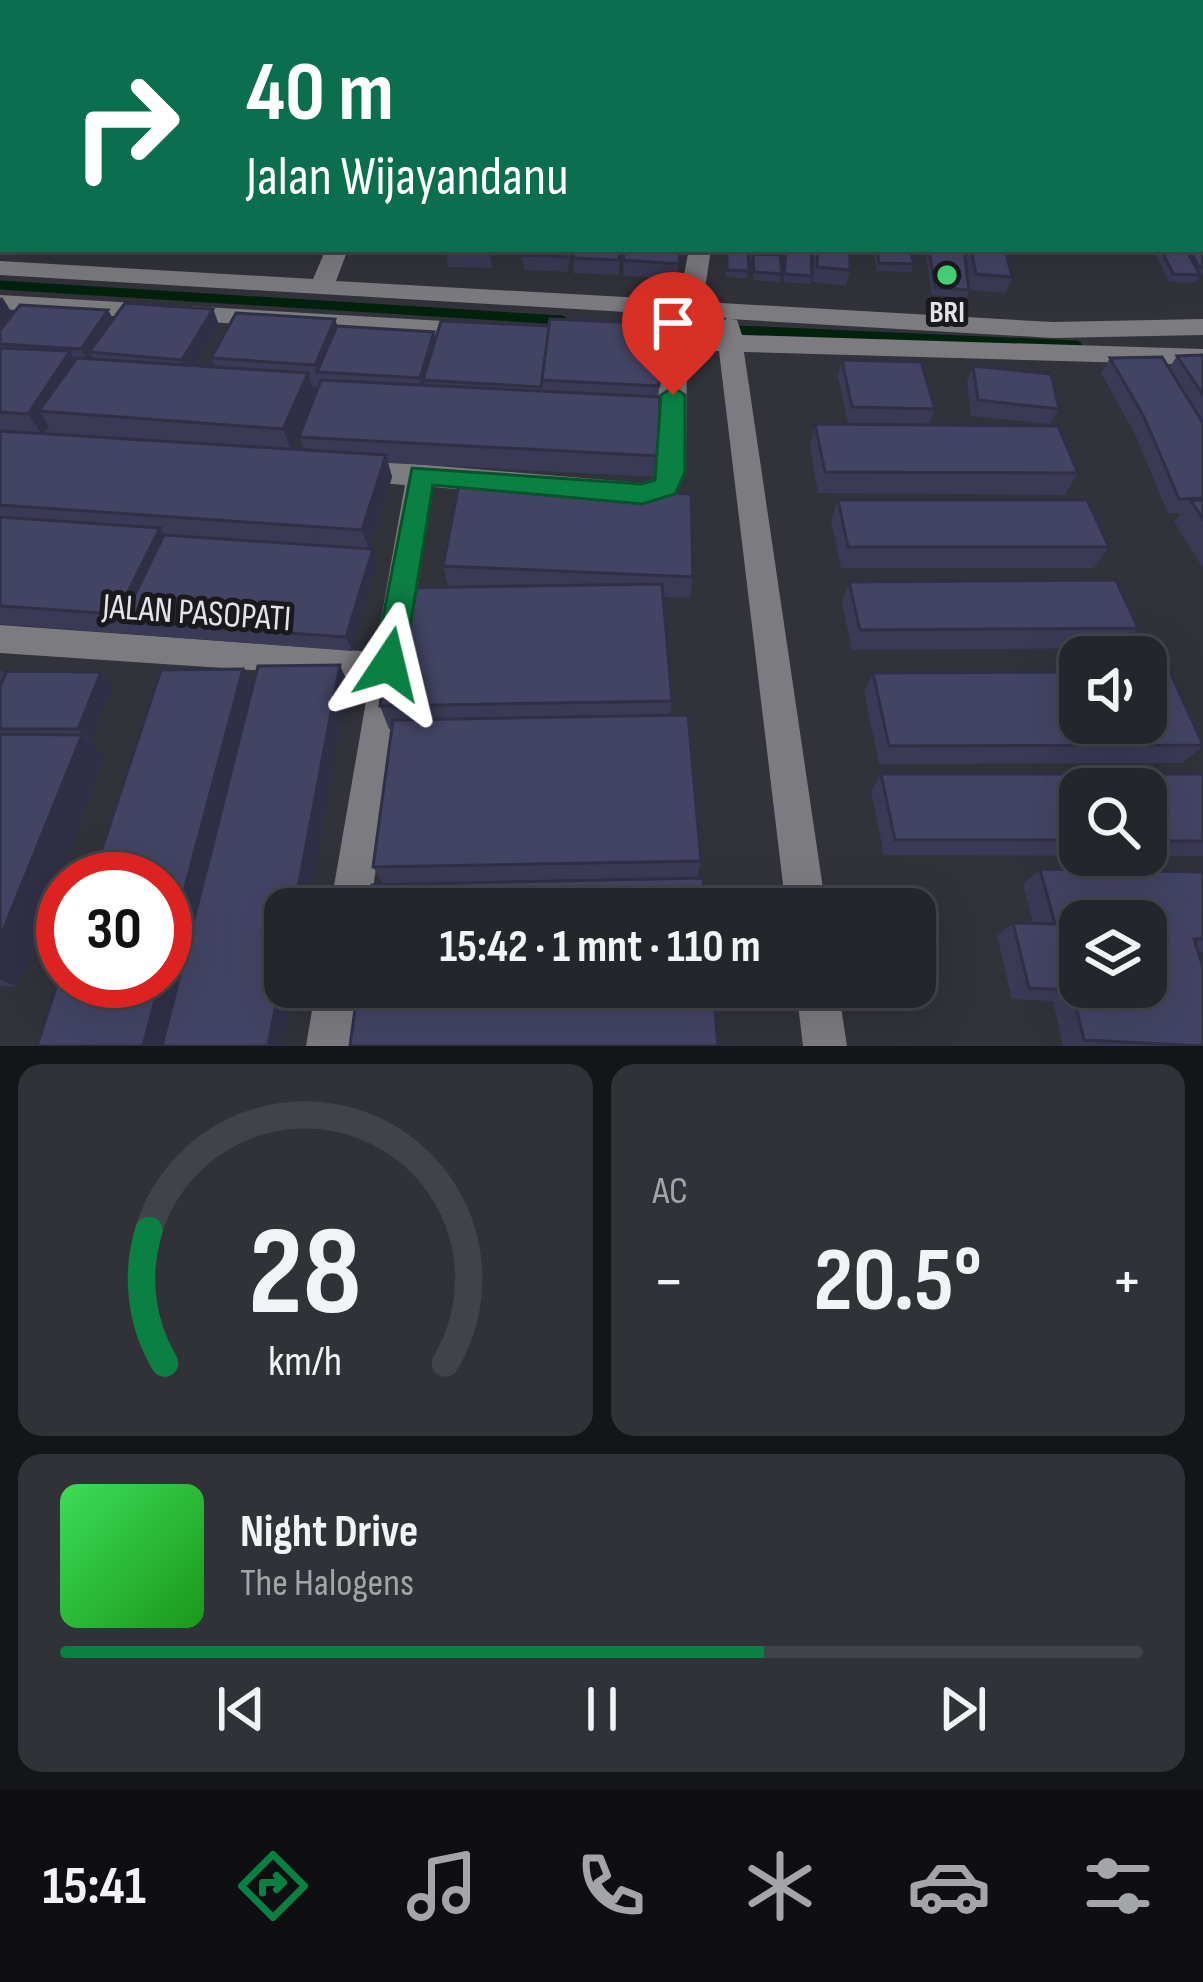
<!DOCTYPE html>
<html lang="id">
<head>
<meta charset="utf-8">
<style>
	body { margin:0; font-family:"Sofia Sans Condensed",sans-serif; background:#313238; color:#f1f3f6; height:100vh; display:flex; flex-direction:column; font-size:45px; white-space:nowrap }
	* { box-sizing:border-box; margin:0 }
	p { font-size:39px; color:#a3a5a9 }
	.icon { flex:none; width:66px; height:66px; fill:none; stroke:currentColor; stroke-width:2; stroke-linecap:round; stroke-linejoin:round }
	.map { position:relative; height:1046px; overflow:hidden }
	.drawer { display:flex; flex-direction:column; gap:18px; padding:18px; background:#141518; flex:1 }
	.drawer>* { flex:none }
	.hud { position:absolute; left:0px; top:0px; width:1203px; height:252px; box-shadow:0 12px 48px #0002,0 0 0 3px #424348; background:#0b6e4f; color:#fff; overflow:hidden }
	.buttons { position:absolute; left:1059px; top:636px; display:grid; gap:24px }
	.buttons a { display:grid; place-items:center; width:108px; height:108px; border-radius:24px; background:#25262c; box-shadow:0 12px 48px #0002,0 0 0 3px #424348; font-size:60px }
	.speed { position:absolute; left:36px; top:852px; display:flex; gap:24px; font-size:60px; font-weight:700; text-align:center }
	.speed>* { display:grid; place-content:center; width:156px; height:156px; border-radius:50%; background:#25262c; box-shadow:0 12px 48px #0002,0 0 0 3px #424348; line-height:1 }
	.speed .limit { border:18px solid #d22; background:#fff; color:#111 }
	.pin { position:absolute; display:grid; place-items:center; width:102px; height:102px; color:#fff; margin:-123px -51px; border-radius:50% 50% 50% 0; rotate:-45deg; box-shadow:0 0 12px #0007 }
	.pin .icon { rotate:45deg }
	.me { position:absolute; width:132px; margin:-66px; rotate:10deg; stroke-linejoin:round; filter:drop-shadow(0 0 9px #0008) }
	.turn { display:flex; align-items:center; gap:42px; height:252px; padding:0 48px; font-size:54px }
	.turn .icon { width:156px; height:156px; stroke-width:2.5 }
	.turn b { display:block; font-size:84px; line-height:102px }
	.big { font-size:90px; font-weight:700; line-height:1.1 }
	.drawer .widget { flex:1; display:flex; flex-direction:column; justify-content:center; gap:18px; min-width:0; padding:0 42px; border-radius:24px; background:#313238 }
	.drawer .dial { align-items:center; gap:0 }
	.dial svg { height:312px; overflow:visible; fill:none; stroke:#424348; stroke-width:7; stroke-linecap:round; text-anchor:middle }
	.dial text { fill:#f1f3f6; stroke:none }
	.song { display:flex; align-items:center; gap:36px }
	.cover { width:144px; height:144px; border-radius:18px; background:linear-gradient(135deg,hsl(130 70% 55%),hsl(120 70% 35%)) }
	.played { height:12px; border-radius:6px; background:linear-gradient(90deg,#0b8043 65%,#424348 65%) }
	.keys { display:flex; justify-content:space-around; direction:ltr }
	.heat { display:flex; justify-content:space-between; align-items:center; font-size:66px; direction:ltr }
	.drawer .tiles { flex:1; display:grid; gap:18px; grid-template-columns:1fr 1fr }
	.widget:last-child { grid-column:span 2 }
	.trip { position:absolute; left:264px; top:888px; width:672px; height:120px; border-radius:24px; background:#25262c; box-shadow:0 12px 48px #0002,0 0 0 3px #424348; font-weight:700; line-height:120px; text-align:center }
	.tabs { display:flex; height:192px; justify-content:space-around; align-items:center; background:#0f0f12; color:#a3a5a9 }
	.tabs .icon { width:84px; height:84px }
	.tabs .on { color:#0b8043 }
	.tabs b { font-size:54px; color:#f1f3f6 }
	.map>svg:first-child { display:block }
</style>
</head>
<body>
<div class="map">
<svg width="1203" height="1046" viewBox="0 0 1203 1046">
	<rect width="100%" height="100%" fill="#31323a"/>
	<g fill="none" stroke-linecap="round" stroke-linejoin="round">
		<g stroke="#03220d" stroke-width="9">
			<path d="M 0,285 L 562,320"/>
			<path d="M 648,326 L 1077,345"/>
		</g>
		<rect fill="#03220d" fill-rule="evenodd" x="0" y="172" width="3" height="28"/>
		<g fill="#7c7c80" fill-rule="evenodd">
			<path d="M 356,0 L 487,0 L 485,3 Z"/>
			<path d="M 724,0 L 740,0 L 723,3 Z"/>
			<rect x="1200" y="21" width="3" height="10"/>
			<path d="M 3,25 L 3,36 L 0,37 L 0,26 Z"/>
			<path d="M 326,249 L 348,249 L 336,281 L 679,300 L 689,249 L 711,249 L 703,302 L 1053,322 L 1203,319 L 1203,335 L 1053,338 L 730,319 L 737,320 L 742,335 L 1203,349 L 1203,365 L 744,352 L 826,909 L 786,909 L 719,351 L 687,350 L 686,472 L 675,495 L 642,505 L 433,487 L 412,625 L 408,635 L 396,639 L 384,635 L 380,625 L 405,485 L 353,481 L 339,470 L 353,459 L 642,483 L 654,479 L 661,349 L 621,348 L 608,340 L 621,332 L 717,335 L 716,326 L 727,318 L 0,275 L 0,261 L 313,279 Z"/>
			<path d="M 0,295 L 478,323 L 490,331 L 478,339 L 0,309 Z"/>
			<path d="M 0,625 L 401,654 L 405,672 L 370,909 L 330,909 L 370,678 L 0,653 Z"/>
			<path d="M 316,987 L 358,987 L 350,1046 L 306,1046 Z"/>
			<path d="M 796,987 L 838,987 L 847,1046 L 803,1046 Z"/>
		</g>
	</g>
	<g fill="#3a3a56" fill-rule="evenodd">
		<path d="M 41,0 L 278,0 L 278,3 L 37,3 Z"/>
		<path d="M 644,0 L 715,0 L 714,3 L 644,3 Z"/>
		<path d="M 744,0 L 1007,0 L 1009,3 L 918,3 L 917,1 L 916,3 L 743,3 Z"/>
		<path d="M 1200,41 L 1203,44 L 1203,93 L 1200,93 Z"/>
		<rect x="1200" y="140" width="3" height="74"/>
		<path d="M 1203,247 L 1203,275 L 1200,275 L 1195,283 L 1169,282 L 1156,255 L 1159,249 L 1200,249 Z"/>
		<path d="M 348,249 L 398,249 L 397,255 L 349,253 Z"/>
		<path d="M 446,249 L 496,249 L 492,268 L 448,267 Z"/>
		<path d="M 571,249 L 568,272 L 524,270 L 522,255 Z"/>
		<path d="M 574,249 L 680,249 L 677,279 L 623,276 L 624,252 L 620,251 L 619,275 L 573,273 Z"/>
		<path d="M 728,249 L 784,249 L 781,260 L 780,282 L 753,280 L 752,260 L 748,259 L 747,279 L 726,277 Z"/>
		<path d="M 785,249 L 812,276 L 811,284 L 783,282 Z"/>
		<path d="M 815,249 L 850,249 L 850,270 L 846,286 L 813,282 Z"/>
		<path d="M 873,249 L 910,249 L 914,264 L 911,272 L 877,271 Z"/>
		<path d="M 925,249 L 964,249 L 965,259 L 969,249 L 1005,249 L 1012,277 L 1006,293 L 970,290 L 966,298 L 932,295 Z"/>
		<path d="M 0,297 L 13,314 L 108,310 L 113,319 L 213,309 L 219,325 L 195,366 L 215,367 L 211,358 L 335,319 L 337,326 L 435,339 L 549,326 L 661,324 L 658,396 L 660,397 L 656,477 L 388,463 L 392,477 L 370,549 L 373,549 L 377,564 L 352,651 L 0,624 ZM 312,386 L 319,387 L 299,437 L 304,450 L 292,449 Z"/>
		<path d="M 1203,355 L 1203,568 L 1174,522 L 1181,513 L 1168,513 L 1134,432 L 1101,373 L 1110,358 L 1169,368 L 1177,356 Z"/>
		<path d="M 842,360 L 935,409 L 929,424 L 848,423 L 838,376 Z"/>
		<path d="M 973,366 L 1059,409 L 1050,424 L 971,416 L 967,381 Z"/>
		<path d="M 815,424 L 1078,473 L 1065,495 L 818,493 L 810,447 Z"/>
		<path d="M 838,500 L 1109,547 L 1094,568 L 841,568 L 831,521 Z"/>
		<path d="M 443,566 L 693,577 L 690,598 L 663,597 L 672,701 L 670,715 L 701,861 L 697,878 L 383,884 L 373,867 L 392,729 L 389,729 L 380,706 L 448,587 Z"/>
		<path d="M 849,582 L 1138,628 L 1121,648 L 852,650 L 842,603 Z"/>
		<path d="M 0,669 L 5,675 L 101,672 L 113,685 L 89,742 L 105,757 L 18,987 L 0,986 Z"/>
		<path d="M 873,673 L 1203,746 L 1182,763 L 879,764 L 864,692 Z"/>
		<path d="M 881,774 L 1203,774 L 1203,856 L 884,855 L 871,791 ZM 1080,789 L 1146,789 L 1146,855 L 1080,855 Z"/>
		<path d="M 1040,869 L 1203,872 L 1203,952 L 1198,952 L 1203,1046 L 1063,1046 L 1053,1001 L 1012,999 L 997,936 L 1013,923 L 1033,923 L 1023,884 Z"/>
	</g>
	<g fill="#2f3046">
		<path d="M 3,6 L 3,25 L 0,28 L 0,9 Z"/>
		<path d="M 491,249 L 496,249 L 492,268 L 490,253 Z"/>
		<path d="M 2,297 L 16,319 L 0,339 L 0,299 Z"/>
		<path d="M 213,309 L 219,325 L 189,375 L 182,360 Z"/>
		<path d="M 108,310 L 117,326 L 89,352 L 94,359 L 90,365 L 81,349 Z"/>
		<path d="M 335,319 L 342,341 L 317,372 L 322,387 L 315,365 Z"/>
		<path d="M 434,332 L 437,347 L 423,380 L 425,387 L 423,393 L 420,378 Z"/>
		<path d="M 70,351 L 83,374 L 39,411 L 49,427 L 43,436 L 28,414 Z"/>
		<path d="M 308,373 L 315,395 L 291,451 L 283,429 Z"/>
		<path d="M 386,455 L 392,477 L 369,551 L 362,530 Z"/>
		<path d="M 160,528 L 173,550 L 122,621 L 117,614 Z"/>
		<path d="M 373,549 L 377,564 L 352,651 L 346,637 Z"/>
		<path d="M 340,665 L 348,684 L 308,909 L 294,909 Z"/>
		<path d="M 243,669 L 254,688 L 165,1046 L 143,1046 L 160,981 L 165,981 L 165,963 Z"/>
		<path d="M 101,672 L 113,685 L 90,742 L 78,729 Z"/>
		<path d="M 82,735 L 105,757 L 18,987 L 0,979 L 0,938 Z"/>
		<path d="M 285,957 L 285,987 L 294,987 L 284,1046 L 268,1046 Z"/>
	</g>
	<g fill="#434464" stroke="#2f3046" stroke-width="3" fill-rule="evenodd">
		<path d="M 42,0 L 74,3 L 37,3 Z"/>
		<path d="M 115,0 L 128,0 L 158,1 L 157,3 L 112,3 Z"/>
		<path d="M 159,0 L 234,0 L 231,3 L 157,3 Z"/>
		<path d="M 253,0 L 267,0 L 266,2 L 268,0 L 275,0 L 274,3 L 252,3 Z"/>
		<path d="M 281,0 L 317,0 L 316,3 L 279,3 Z"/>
		<path d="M 321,0 L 362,0 L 360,3 L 319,3 Z"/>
		<path d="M 362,0 L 390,0 L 389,3 L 360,3 Z"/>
		<path d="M 397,0 L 421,0 L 420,3 L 396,3 Z"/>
		<path d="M 426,0 L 445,1 L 467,0 L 466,3 L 424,3 Z"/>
		<path d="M 484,0 L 509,0 L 507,3 L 483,3 Z"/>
		<path d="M 510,0 L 535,0 L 534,3 L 509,3 Z"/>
		<path d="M 744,0 L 820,0 L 820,3 L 743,1 Z"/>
		<path d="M 821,0 L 892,0 L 893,3 L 822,3 Z"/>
		<path d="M 922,0 L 939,0 L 941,3 L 923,3 Z"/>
		<path d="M 945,0 L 967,0 L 969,3 L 947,3 Z"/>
		<path d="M 967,0 L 1007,0 L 1009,3 L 969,3 Z"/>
		<path d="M 1012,0 L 1052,0 L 1054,3 L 1014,3 Z"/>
		<path d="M 1071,0 L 1127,0 L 1129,3 L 1074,3 Z"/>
		<path d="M 1129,0 L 1142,0 L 1136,1 L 1150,1 L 1151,3 L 1131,3 Z"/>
		<path d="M 3,33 L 3,50 L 0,52 L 0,36 Z"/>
		<path d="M 1200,57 L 1203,57 L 1203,78 L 1200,74 Z"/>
		<rect x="1200" y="140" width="3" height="51"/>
		<path d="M 1200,247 L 1203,247 L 1203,267 L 1199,267 L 1189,249 L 1200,249 Z"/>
		<path d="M 446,249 L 491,249 L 490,253 L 445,251 Z"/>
		<path d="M 524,249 L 568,249 L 567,257 L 522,255 Z"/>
		<path d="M 574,249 L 620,249 L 619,260 L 573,258 Z"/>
		<path d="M 625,249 L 680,249 L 679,264 L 623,260 Z"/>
		<path d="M 728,249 L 784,249 L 784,252 L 748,252 L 749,271 L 727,270 L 727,252 L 737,253 Z"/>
		<path d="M 786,249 L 811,249 L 812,276 L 784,274 Z"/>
		<path d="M 818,249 L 850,249 L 850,270 L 817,267 Z"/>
		<path d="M 877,249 L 910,249 L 914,264 L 879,263 Z"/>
		<path d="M 929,249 L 964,249 L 969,290 L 935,287 Z"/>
		<path d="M 971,249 L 1005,249 L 1012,277 L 976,274 Z"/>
		<path d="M 1161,249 L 1186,249 L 1200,275 L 1173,274 Z"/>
		<path d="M 753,254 L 780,255 L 782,274 L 754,272 Z"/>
		<path d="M 125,303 L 213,309 L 182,360 L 89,352 Z"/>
		<path d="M 20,305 L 108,310 L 81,349 L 0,344 L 0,330 Z"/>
		<path d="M 236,313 L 335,319 L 315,365 L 211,358 Z"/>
		<path d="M 550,319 L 661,324 L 659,386 L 540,380 Z"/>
		<path d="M 441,321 L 549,326 L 541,387 L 423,380 Z"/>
		<path d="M 337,326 L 434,332 L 420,378 L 317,372 Z"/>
		<path d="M 0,348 L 70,351 L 28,414 L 0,412 Z"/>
		<path d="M 1203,355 L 1203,395 L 1177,356 Z"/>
		<path d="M 1162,357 L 1203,423 L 1203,498 L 1179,499 L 1144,417 L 1110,358 Z"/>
		<path d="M 77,358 L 308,373 L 283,429 L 39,411 Z"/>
		<path d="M 842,360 L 921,362 L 935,409 L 852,407 Z"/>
		<path d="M 973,366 L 1051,374 L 1059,409 L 978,400 Z"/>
		<path d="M 321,380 L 660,397 L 658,456 L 299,437 Z"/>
		<path d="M 815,424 L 1058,426 L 1078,473 L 825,472 Z"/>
		<path d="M 0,431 L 386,455 L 362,530 L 0,505 Z"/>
		<path d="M 459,484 L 691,494 L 693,577 L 443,566 Z"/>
		<path d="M 838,500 L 1087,500 L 1109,547 L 848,547 Z"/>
		<path d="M 1203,500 L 1203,519 L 1191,501 Z"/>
		<path d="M 0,517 L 160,528 L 117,614 L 0,606 Z"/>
		<path d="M 164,535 L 373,549 L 346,637 L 122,621 Z"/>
		<path d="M 1116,580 L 1138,628 L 860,630 L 849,582 Z"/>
		<path d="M 662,584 L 672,701 L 380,706 L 397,588 Z"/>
		<path d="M 340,665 L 294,909 L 285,909 L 285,957 L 268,1046 L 162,1046 L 258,666 Z"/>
		<path d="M 243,669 L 165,963 L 165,879 L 92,879 L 161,670 Z"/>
		<path d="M 7,671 L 101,672 L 78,729 L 0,729 L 0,686 Z"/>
		<path d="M 1080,672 L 1080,723 L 1146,723 L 1146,672 L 1170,672 L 1203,745 L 889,746 L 873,673 Z"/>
		<path d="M 688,715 L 701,861 L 373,867 L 393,720 Z"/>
		<path d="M 0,734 L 82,735 L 0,938 Z"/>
		<path d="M 881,774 L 1203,774 L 1203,841 L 1146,841 L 1146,789 L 1080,789 L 1080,840 L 895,840 Z"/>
		<path d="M 1040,869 L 1203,872 L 1203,939 L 1194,939 L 1203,967 L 1203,1046 L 1084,1040 L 1072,990 L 1029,988 L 1013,923 L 1055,924 ZM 1080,921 L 1146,921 L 1146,987 L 1080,987 Z"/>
		<path d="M 703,878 L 706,909 L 368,909 L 372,885 Z"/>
		<path d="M 63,966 L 63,981 L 160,981 L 143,1046 L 37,1046 Z"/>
		<path d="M 358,987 L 713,987 L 718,1046 L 350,1046 Z"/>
	</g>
	<path fill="#0b8043" stroke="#07532c" stroke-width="3" d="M 673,387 L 685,395 L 685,472 L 675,494 L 642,504 L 433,485 L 404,664 L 400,673 L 389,677 L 378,673 L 374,664 L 412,468 L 642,484 L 655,480 L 661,395 Z"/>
	<circle fill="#47d779" stroke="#1a1a1e" stroke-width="4.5" cx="947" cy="275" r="12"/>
	<g text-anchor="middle" stroke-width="10" stroke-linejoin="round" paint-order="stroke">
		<g font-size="30" font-weight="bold" fill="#e3e3e8" stroke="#1a1a1e">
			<text x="947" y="322">BRI</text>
		</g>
		<g font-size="36" fill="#e3e3e8" stroke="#1a1a1e">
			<text transform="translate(197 611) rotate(4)" y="13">JALAN PASOPATI</text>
		</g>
	</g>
</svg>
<div class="buttons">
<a><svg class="icon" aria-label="sound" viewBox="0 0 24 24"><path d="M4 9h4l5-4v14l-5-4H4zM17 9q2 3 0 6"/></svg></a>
<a><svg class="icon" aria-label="search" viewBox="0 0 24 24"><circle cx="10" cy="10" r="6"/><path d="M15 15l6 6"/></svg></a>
<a><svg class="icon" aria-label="layers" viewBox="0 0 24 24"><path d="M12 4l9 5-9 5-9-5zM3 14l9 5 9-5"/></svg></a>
</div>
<div class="speed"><div class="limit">30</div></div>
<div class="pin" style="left:673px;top:395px;background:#d93025"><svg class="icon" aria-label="arrive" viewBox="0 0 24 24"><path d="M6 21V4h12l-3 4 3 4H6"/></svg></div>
<svg class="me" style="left:389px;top:664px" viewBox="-20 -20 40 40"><path d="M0-17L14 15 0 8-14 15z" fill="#0b8043" stroke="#fff" stroke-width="4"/></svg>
<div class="trip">15:42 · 1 mnt · 110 m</div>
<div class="hud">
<div class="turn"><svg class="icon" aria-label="right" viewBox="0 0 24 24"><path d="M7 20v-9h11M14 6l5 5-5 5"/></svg><div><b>40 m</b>Jalan Wijayandanu</div></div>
</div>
</div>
<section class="drawer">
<div class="tiles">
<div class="widget dial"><svg viewBox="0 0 100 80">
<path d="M14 69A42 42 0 1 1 86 69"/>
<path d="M14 69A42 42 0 0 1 10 35" stroke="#0b8043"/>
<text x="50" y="56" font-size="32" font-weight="700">28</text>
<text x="50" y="72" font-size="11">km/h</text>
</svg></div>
<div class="widget"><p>AC</p>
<div class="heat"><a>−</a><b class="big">20.5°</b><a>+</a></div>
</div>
<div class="widget">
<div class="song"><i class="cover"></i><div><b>Night Drive</b><p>The Halogens</p></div></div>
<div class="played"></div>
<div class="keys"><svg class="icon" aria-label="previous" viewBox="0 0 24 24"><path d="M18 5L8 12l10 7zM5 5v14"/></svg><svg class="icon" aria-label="pause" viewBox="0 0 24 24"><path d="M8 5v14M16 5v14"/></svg><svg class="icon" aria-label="next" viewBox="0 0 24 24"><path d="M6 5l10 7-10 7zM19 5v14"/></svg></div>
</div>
</div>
</section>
<nav class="tabs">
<b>15:41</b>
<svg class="icon on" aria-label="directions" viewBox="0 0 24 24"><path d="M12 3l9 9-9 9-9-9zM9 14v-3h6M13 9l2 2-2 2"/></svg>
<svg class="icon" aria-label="music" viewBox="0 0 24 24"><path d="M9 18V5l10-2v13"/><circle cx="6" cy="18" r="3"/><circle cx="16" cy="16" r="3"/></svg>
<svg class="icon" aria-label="phone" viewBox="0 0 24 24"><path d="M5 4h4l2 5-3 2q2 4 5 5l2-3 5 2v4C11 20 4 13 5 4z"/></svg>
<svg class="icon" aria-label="climate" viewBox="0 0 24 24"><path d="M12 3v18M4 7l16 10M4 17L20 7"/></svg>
<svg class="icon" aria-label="car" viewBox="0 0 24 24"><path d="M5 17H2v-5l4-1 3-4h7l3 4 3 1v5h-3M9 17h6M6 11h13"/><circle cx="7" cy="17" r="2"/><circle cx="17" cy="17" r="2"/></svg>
<svg class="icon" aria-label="filters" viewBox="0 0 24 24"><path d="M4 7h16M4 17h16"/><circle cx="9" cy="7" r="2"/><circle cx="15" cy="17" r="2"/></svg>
</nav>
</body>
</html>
